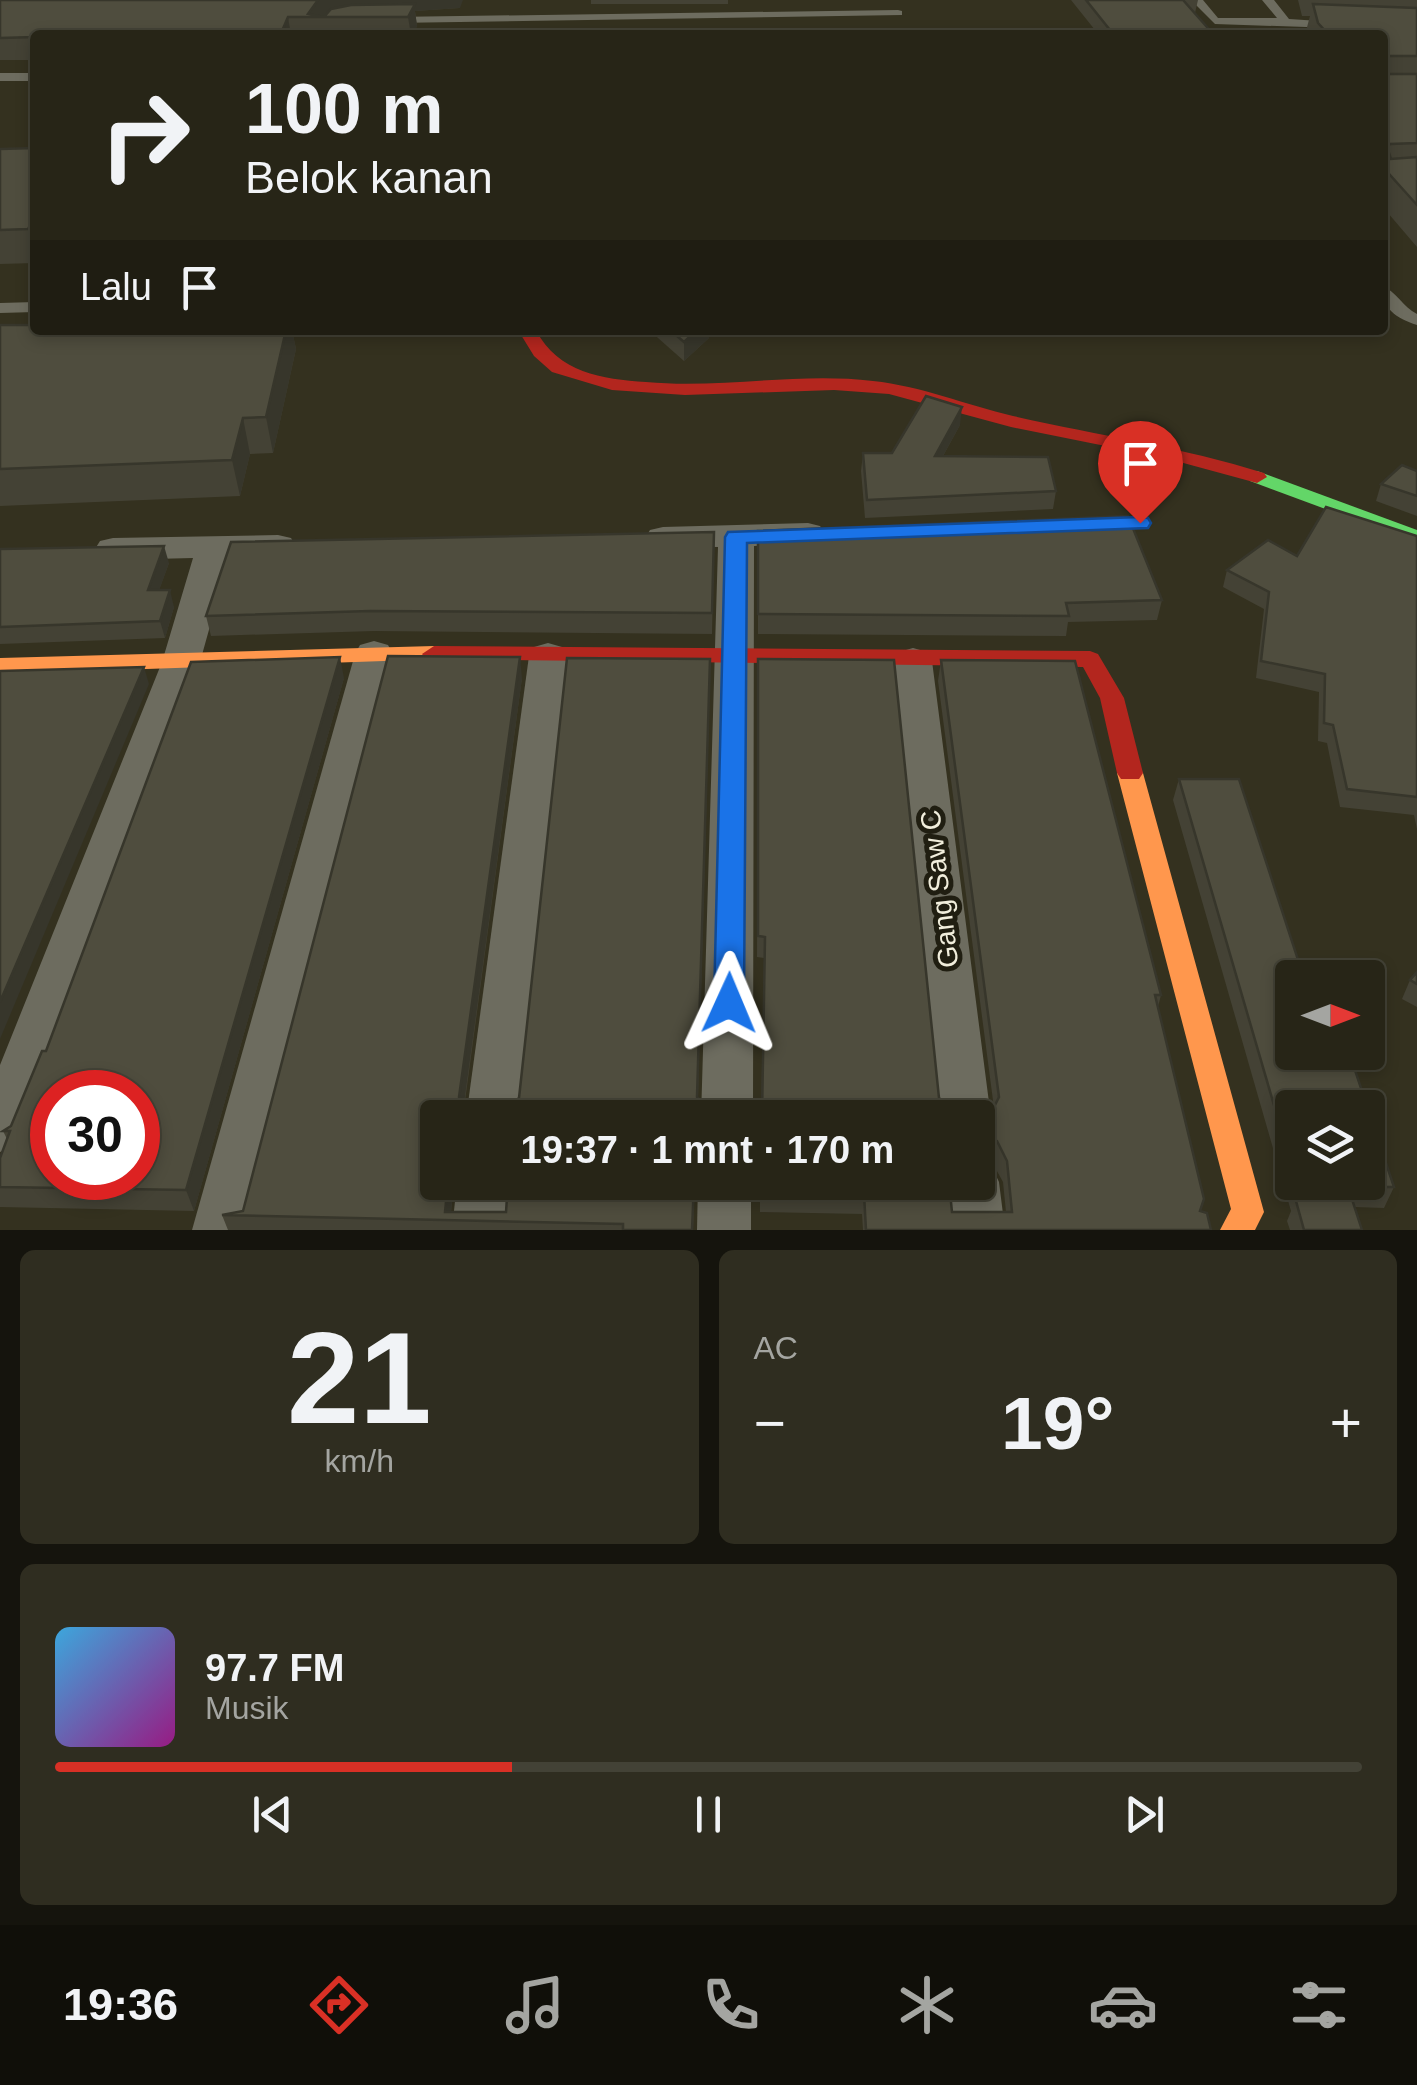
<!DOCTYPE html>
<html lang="id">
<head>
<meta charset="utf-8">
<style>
	body { margin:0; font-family:Helvetica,sans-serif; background:#2f2d20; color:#f1f3f6; height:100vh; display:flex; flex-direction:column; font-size:38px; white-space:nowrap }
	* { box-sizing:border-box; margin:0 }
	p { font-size:32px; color:#a4a5a1 }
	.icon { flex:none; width:55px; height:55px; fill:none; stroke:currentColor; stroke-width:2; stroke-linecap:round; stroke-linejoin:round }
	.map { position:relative; height:1230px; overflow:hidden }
	.panel { display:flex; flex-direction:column; gap:20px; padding:20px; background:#15140d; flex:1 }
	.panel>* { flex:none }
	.guide { position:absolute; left:30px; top:30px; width:1358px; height:305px; border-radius:10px; box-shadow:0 5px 15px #0003,0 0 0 2px #434236; background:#272517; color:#f1f3f6; overflow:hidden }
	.needle { width:65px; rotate:90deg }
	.buttons { position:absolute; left:1275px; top:960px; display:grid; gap:20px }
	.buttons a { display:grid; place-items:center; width:110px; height:110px; border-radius:10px; background:#272517; box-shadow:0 5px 15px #0003,0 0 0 2px #434236; font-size:50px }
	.speed { position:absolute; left:30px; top:1070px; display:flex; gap:20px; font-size:50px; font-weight:700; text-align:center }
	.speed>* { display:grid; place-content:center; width:130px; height:130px; border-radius:50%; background:#272517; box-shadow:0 5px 15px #0003,0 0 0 2px #434236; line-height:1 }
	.speed .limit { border:15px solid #d22; background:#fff; color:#111 }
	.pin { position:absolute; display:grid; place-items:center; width:85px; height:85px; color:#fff; margin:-102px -42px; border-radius:50% 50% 50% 0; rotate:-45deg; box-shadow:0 0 10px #0007 }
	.pin .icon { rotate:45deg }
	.me { position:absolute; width:110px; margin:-55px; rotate:1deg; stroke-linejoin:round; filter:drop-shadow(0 0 8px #0008) }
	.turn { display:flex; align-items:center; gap:35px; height:210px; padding:0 50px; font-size:45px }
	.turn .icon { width:130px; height:130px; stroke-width:2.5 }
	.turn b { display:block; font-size:70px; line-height:85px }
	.then { display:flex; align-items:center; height:95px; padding:0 50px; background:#0003; gap:20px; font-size:38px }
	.big { font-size:75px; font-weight:700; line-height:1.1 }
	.panel .card { flex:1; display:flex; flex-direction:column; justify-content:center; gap:15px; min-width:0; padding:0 35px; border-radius:15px; background:#2f2d20 }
	.panel .dial { align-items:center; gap:0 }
	.dial b { font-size:130px; line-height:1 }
	.song { display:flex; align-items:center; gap:30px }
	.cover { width:120px; height:120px; border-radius:15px; background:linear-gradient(135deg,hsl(200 70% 55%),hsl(310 70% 35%)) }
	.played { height:10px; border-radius:5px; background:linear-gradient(90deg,#d93025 35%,#434236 35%) }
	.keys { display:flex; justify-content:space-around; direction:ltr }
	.heat { display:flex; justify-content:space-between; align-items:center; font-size:55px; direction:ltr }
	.panel .tiles { flex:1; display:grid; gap:20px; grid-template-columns:1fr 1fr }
	.card:last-child { grid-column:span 2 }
	.trip { position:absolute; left:420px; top:1100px; width:575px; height:100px; border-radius:10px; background:#272517; box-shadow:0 5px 15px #0003,0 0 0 2px #434236; font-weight:700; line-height:100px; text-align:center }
	.tab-bar { display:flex; height:160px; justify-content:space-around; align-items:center; background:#100f09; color:#a4a5a1 }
	.tab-bar .icon { width:70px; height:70px }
	.tab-bar .active { color:#d93025 }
	.tab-bar b { font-size:45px; color:#f1f3f6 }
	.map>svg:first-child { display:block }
</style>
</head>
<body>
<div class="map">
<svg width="1417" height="1230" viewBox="0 0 1417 1230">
	<rect width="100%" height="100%" fill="#34311f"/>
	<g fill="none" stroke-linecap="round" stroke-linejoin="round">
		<g fill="#6d6c5f" fill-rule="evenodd">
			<path d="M 1191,0 L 1203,0 L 1218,18 L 1277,18 L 1262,0 L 1274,0 L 1289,19 L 1335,22 L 1341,25 L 1335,28 L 1215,24 Z"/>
			<path d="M 898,10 L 902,11 L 902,15 L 392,23 L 386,20 L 392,17 Z"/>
			<rect x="0" y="73" width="35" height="8"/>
			<path d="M 1382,286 C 1396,291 1403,307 1417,314 L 1417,325 C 1396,318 1382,309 1382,286 Z"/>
			<path d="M 35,302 L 35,312 L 0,313 L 0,303 Z"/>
		</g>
		<g fill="#6d6c5f" fill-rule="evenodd">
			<path d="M 808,523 L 820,526 L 826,534 L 820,542 L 754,546 L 753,1118 L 701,1118 L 718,547 L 650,546 L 645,538 L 650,530 L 663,527 Z"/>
			<path d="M 278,535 L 291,538 L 296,546 L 291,554 L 229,558 L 200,662 L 26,1129 L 18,1145 L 0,1152 L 0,1065 L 162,662 L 193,558 L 113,560 L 100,557 L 95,549 L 100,541 L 113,538 Z"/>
			<path d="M 374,641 L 388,645 L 393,654 L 246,1230 L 192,1230 L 355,654 L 360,645 Z"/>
			<path d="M 548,643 L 562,647 L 567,656 L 518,1118 L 466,1118 L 529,656 L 534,647 Z"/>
			<path d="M 913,648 L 927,652 L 932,661 L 991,1118 L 983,1134 L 978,1136 L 978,1118 L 939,1118 L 894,661 L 899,652 Z"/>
			<path d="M 978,1160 L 991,1165 L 999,1182 L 1005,1230 L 951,1230 L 946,1182 L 978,1182 Z"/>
			<path d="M 457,1182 L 510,1182 L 506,1230 L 452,1230 Z"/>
			<path d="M 698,1182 L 751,1182 L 751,1230 L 697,1230 Z"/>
		</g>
		<path fill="#63d668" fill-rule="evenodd" d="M 1257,471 L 1417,530 L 1417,543 L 1250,481 L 1247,477 Z"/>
		<g fill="#ff974d" fill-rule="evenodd">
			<path d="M 434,646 L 446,654 L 442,659 L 0,674 L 0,658 Z"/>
			<path d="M 1130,764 L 1139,767 L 1143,773 L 1264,1212 L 1255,1230 L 1220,1230 L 1231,1209 L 1117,773 L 1121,767 Z"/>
		</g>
		<g fill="#b3261e" fill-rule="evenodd">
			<path d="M 518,330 L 536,330 C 558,373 602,379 646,382 C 721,389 797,372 873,381 C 921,386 966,405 1013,416 C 1097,435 1182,447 1264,473 L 1267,477 L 1257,483 L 1165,458 L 1011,427 L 889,394 L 834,390 L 685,395 L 612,390 L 552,372 L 534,356 Z"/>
			<path d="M 434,646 L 1090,651 L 1098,654 L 1124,698 L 1143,773 L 1139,779 L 1121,779 L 1117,773 L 1100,698 L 1083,667 L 426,659 L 422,654 Z"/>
		</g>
	</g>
	<g fill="#444235" fill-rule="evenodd">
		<path d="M 0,0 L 460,8 L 415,11 L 417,26 L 413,35 L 35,35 L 35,60 L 0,60 Z"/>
		<rect x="591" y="0" width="137" height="4"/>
		<path d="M 1071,0 L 1198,0 L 1195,13 L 1214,35 L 1099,35 Z"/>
		<path d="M 1298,0 L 1417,0 L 1417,247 L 1382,206 L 1382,35 L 1307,35 L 1306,31 L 1310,16 L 1302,16 Z"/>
		<path d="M 35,148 L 35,263 L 0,264 L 0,149 Z"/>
		<path d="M 0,325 L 35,330 L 292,330 L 296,349 L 273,453 L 250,454 L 240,496 L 0,506 Z"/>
		<path d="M 649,330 L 709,330 L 709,338 L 684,361 Z"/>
		<path d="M 960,425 L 943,456 L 1056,491 L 1053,509 L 865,518 L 861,471 L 863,453 L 892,453 Z"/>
		<path d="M 1417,471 L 1417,516 L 1376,501 L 1381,484 Z"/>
		<path d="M 758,531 L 1162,600 L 1157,620 L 1068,622 L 1066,636 L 758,634 Z"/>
		<path d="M 714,532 L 712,634 L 374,631 L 211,636 L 206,616 Z"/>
		<path d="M 1417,536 L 1417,829 L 1414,815 L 1340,807 L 1327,743 L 1318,741 L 1319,692 L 1256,678 L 1264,609 L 1223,587 L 1227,570 L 1297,556 Z"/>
		<path d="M 0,549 L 169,563 L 159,590 L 174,607 L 165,638 L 0,644 Z"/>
		<path d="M 758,659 L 939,1098 L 942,1101 L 983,1119 L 990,1115 L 994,1108 L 938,681 L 941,660 L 1161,995 L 1158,1007 L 1200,1211 L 1211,1230 L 863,1230 L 862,1214 L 760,1212 L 760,1182 L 949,1182 L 952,1212 L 1006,1212 L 1003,1182 L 992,1162 L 978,1158 L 978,1161 L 978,1118 L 761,1118 L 764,958 L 757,957 Z"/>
		<path d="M 344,678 L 194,1211 L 0,1207 L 0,1158 L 7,1139 L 3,1131 L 11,1126 L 46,1051 Z"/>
		<path d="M 522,678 L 465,1101 L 515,1101 L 519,1098 L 710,679 L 698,1098 L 438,1118 L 438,1182 L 454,1182 L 451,1212 L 506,1212 L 508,1182 L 695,1182 L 693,1230 L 228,1230 L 222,1215 L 243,1211 Z"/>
		<path d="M 1179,779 L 1292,978 L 1394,1187 L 1384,1208 L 1355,1207 L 1362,1230 L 1290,1230 L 1287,1221 L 1291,1211 L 1173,800 ZM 1292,1108 L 1368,1182 L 1292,1182 Z"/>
		<path d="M 1417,972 L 1417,1007 L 1402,999 L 1410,980 Z"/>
	</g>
	<g fill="#37362b">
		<path d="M 318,0 L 463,0 L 460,8 L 415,11 L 417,26 L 413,35 L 411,35 L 408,17 L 308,17 L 308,14 Z"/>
		<path d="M 288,17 L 291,35 L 283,35 L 282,31 Z"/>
		<path d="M 35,216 L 35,253 L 28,229 Z"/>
		<path d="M 286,330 L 292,330 L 296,349 L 273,453 L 266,417 Z"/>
		<path d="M 697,330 L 709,330 L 709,338 L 684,361 L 684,342 Z"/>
		<path d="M 962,407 L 960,425 L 933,474 L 935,456 Z"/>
		<path d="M 243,418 L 250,454 L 240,496 L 232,460 Z"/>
		<path d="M 164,546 L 169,563 L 153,607 L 148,590 Z"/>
		<path d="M 170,590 L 174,607 L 165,638 L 160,621 Z"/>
		<path d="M 340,657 L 344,678 L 194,1211 L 186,1190 Z"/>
		<path d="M 520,657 L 522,678 L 462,1118 L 459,1097 Z"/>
		<path d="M 144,667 L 149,684 L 0,1039 L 0,1002 Z"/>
		<path d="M 448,1182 L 454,1182 L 450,1220 L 445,1212 Z"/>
	</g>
	<g fill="#4f4d3e" stroke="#37362b" stroke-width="2.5" fill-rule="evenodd">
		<path d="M 0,0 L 318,0 L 308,14 L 324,17 L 331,9 L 351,5 L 415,4 L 408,17 L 288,17 L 282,31 L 124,35 L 35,35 L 35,37 L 0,38 Z"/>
		<path d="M 1086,0 L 1183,0 L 1214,35 L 1114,35 Z"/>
		<path d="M 1313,4 L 1417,8 L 1417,56 L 1387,56 L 1387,74 L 1417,74 L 1417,143 L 1390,144 L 1387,147 L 1391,159 L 1417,157 L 1417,205 L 1382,166 L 1382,97 L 1387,97 L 1382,92 L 1382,35 L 1329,35 L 1318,23 Z"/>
		<path d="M 35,148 L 35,216 L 28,229 L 0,230 L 0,149 Z"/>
		<path d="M 0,325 L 35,325 L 35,330 L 286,330 L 266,417 L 243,418 L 232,460 L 0,469 Z"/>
		<path d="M 670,330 L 697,330 L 684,342 Z"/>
		<path d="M 926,396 L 962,407 L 935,456 L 1048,457 L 1056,491 L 867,500 L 863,453 L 892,453 Z"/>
		<path d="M 1402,465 L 1417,471 L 1417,496 L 1381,484 Z"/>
		<path d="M 1326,507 L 1417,536 L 1417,797 L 1347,789 L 1333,725 L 1324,723 L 1325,674 L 1261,661 L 1269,592 L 1227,570 L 1268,540 L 1297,556 Z"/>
		<path d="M 1128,516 L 1162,600 L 1066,603 L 1069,616 L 758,614 L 758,531 Z"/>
		<path d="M 714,532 L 712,613 L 370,611 L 206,616 L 231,542 Z"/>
		<path d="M 164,546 L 148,590 L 170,590 L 160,621 L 0,627 L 0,549 Z"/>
		<path d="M 388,656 L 520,657 L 459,1097 L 463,1101 L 515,1101 L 519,1098 L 567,658 L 710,659 L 697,1097 L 701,1101 L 701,1118 L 438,1118 L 438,1182 L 448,1182 L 445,1212 L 506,1212 L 508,1182 L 694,1182 L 692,1230 L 623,1230 L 623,1224 L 222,1215 L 243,1211 Z"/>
		<path d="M 340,657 L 186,1190 L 0,1187 L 0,1158 L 10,1131 L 3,1131 L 11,1126 L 42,1051 L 46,1051 L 191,662 ZM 52,1092 L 138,1092 L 138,1178 L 52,1178 Z"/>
		<path d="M 758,659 L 894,660 L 939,1098 L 942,1101 L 978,1101 L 978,1115 L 983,1119 L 990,1115 L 999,1097 L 941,660 L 1075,661 L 1161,995 L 1155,995 L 1204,1199 L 1200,1211 L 1207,1213 L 1211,1230 L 866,1230 L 864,1194 L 761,1192 L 761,1182 L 949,1182 L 952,1212 L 1012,1212 L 1007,1161 L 997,1141 L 980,1136 L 978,1158 L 978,1118 L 762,1118 L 765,937 L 758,936 Z"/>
		<path d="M 144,667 L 0,1002 L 0,671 Z"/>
		<path d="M 1179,779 L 1239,779 L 1304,978 L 1292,978 L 1292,1052 L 1349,1052 L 1394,1187 L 1348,1187 L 1362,1230 L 1304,1230 L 1296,1201 L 1299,1191 L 1297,1182 L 1368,1182 L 1368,1108 L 1292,1108 L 1292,1167 Z"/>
		<path d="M 1417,972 L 1417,984 L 1410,980 Z"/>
	</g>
	<path fill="#1a73e8" stroke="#114b97" stroke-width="2.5" d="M 1140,517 L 1148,518 L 1151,523 L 1148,528 L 747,543 L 744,1003 L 739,1011 L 729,1015 L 719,1011 L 714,1003 L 725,537 L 728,532 Z"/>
	<g text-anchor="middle" stroke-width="10" stroke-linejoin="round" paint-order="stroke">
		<g font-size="28" fill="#f1eedc" stroke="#201e11">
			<text transform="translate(939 889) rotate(-97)" y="10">Gang Saw C</text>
		</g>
	</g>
</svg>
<div class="buttons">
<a><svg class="needle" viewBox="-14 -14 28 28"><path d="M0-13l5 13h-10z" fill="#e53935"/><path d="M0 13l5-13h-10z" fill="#a4a5a1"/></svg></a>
<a><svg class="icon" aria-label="layers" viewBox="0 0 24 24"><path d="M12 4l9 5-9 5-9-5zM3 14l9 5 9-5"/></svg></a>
</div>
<div class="speed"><div class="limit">30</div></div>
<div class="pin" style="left:1140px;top:523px;background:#d93025"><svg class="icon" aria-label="arrive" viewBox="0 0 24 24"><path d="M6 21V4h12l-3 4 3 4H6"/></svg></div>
<svg class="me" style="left:729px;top:1003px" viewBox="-20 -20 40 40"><path d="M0-17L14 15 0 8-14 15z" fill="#1a73e8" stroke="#fff" stroke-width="4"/></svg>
<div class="trip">19:37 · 1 mnt · 170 m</div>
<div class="guide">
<div class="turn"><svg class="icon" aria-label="right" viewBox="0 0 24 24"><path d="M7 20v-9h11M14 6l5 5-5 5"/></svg><div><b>100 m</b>Belok kanan</div></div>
<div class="then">Lalu<svg class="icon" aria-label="arrive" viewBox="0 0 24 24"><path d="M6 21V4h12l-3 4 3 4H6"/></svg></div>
</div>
</div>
<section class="panel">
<div class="tiles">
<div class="card dial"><b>21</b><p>km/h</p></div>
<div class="card"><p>AC</p>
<div class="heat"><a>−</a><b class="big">19°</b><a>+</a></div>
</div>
<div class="card">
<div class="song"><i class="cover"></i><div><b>97.7 FM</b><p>Musik</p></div></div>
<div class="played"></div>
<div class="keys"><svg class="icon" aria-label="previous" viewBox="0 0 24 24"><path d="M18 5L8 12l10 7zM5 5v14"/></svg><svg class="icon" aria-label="pause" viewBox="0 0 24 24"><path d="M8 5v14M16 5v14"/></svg><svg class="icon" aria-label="next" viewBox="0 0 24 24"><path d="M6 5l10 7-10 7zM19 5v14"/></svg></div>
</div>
</div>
</section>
<nav class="tab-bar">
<b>19:36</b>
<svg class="icon active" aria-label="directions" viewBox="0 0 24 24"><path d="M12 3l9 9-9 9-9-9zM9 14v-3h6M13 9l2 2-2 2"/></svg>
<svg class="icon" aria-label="music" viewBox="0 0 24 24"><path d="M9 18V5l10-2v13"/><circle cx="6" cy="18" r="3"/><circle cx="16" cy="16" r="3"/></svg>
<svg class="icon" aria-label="phone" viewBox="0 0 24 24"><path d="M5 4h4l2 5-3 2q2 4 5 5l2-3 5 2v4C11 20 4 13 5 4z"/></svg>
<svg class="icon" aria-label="climate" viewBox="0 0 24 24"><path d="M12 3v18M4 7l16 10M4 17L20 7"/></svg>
<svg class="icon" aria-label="car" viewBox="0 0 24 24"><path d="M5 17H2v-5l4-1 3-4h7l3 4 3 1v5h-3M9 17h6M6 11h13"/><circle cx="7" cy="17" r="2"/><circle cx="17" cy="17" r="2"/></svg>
<svg class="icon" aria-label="filters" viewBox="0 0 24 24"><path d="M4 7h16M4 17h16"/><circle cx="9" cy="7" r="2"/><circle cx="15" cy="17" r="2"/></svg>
</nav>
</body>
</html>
